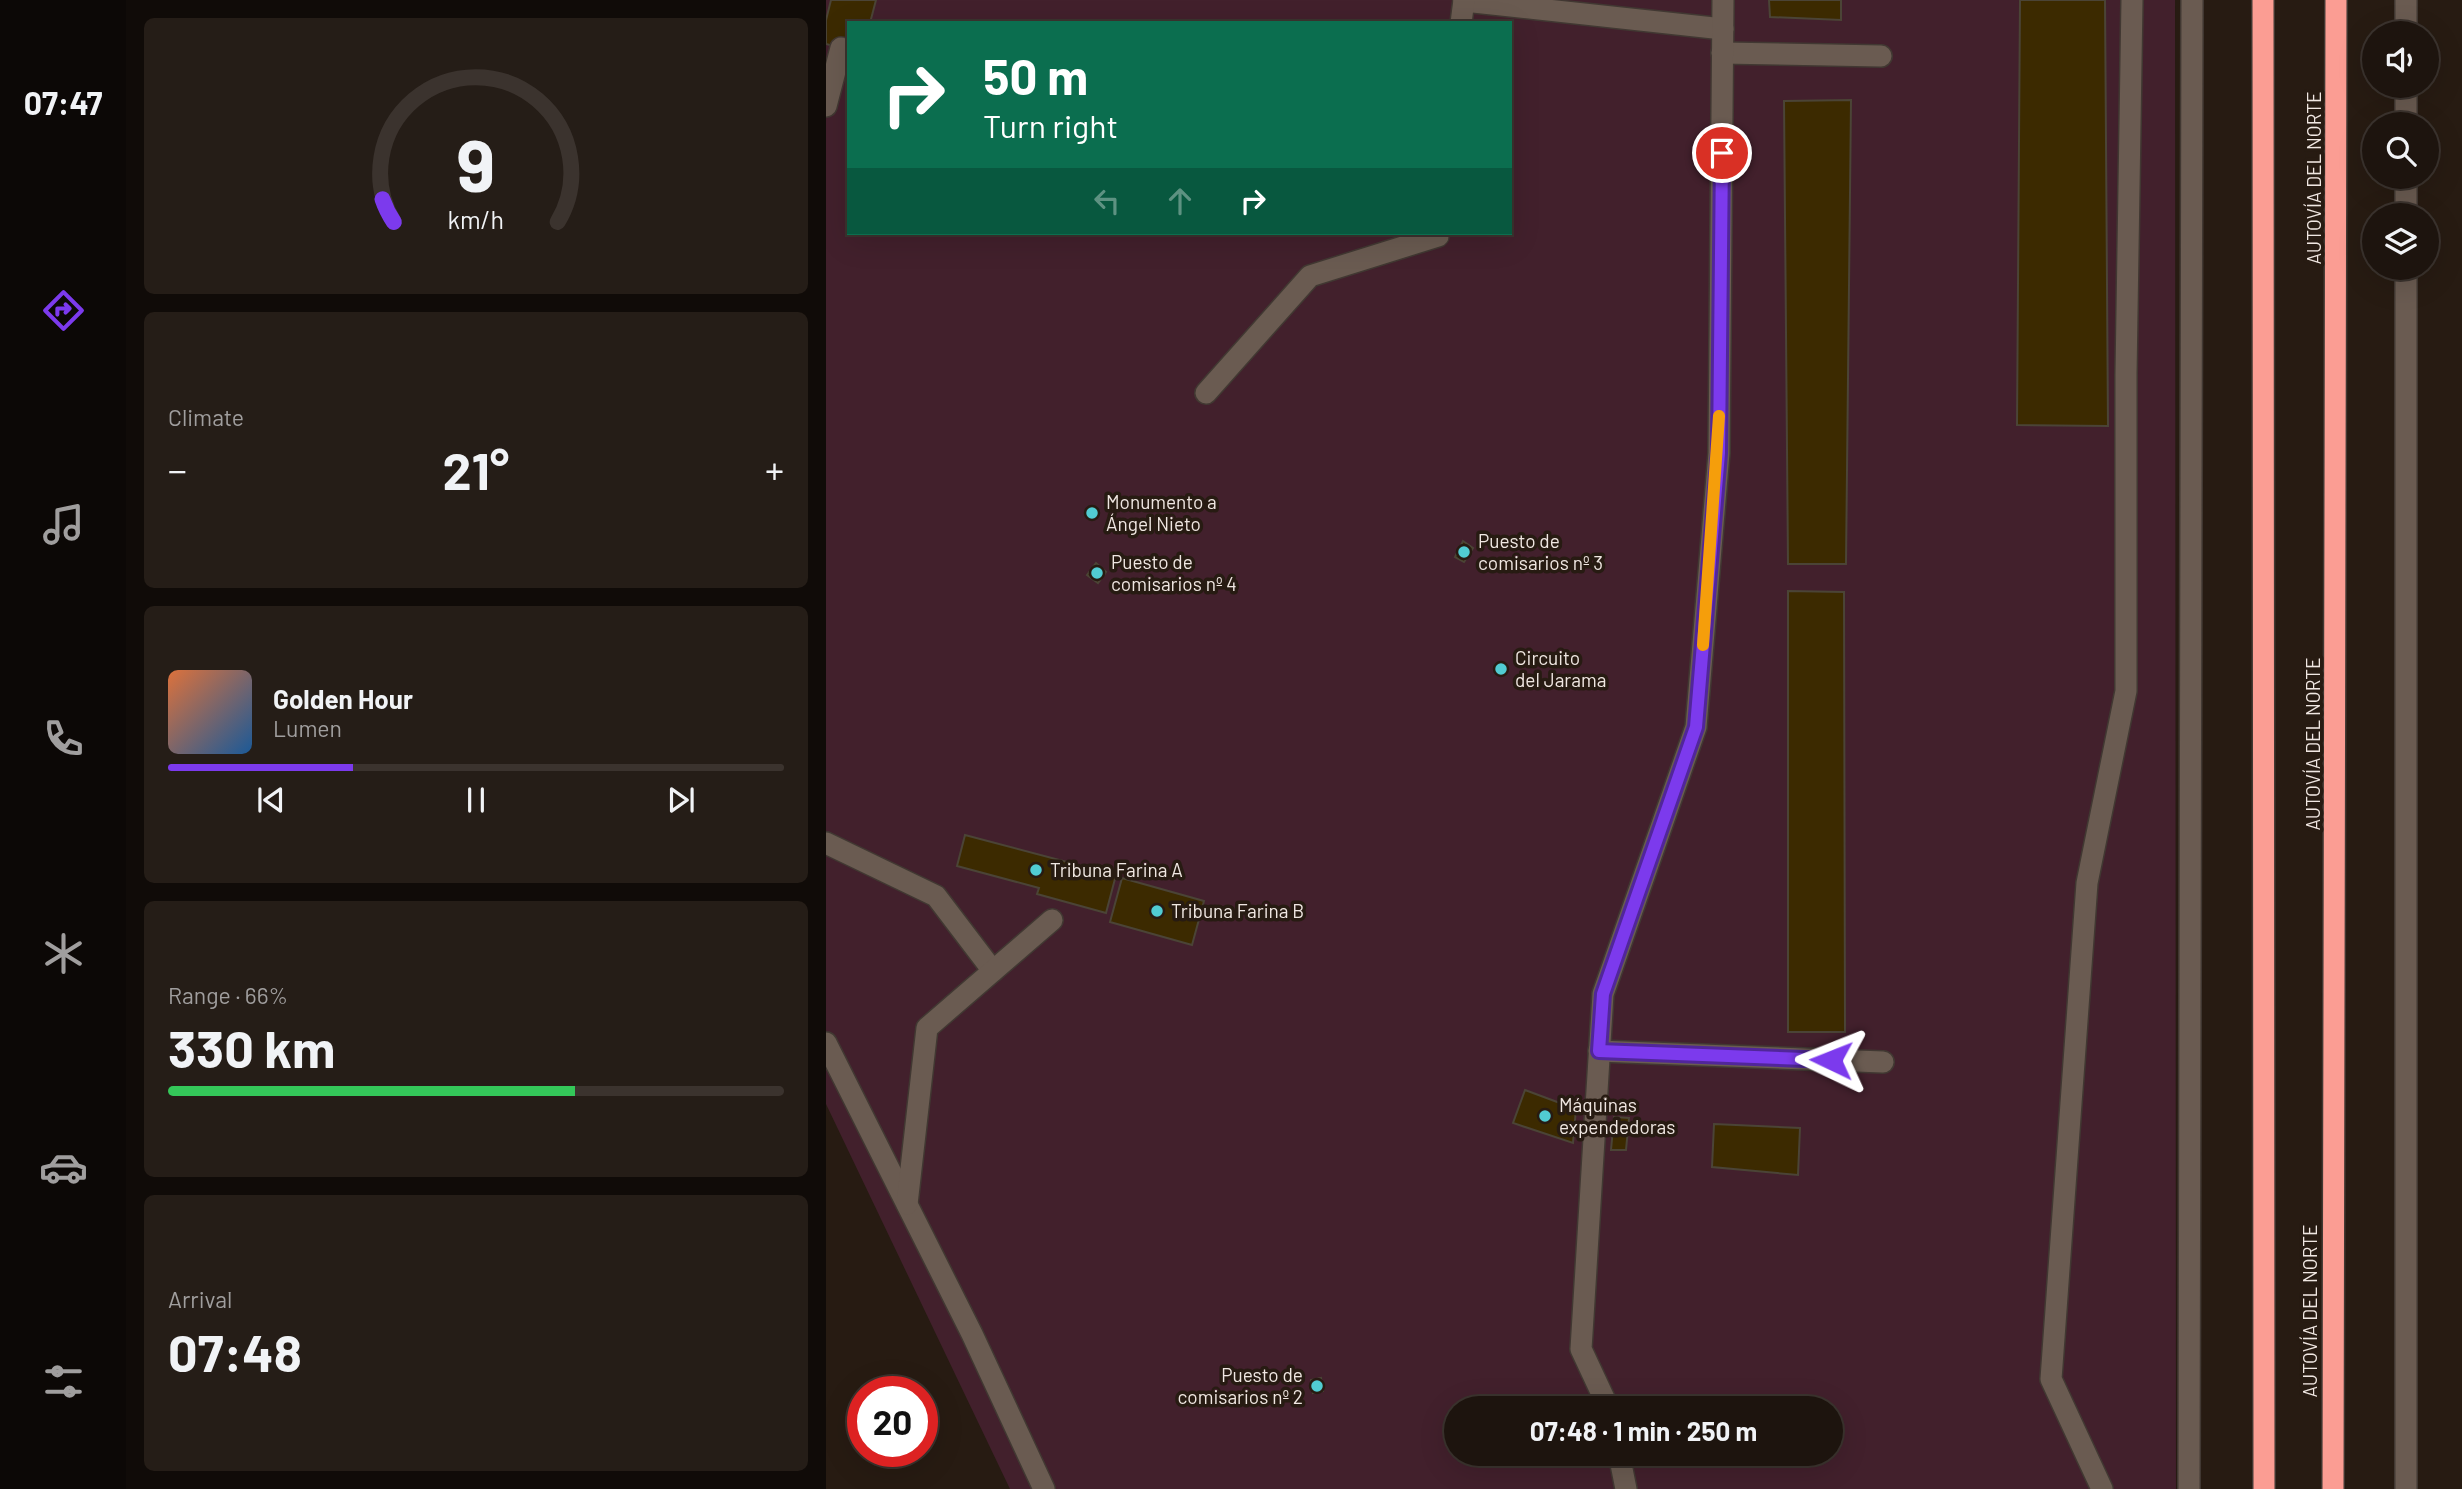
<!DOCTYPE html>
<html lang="en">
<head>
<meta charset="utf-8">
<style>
	body { margin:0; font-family:Barlow,sans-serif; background:#251d17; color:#f1f3f6; height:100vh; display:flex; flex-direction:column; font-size:26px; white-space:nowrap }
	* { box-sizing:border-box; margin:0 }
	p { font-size:23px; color:#a09e9e }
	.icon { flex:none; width:38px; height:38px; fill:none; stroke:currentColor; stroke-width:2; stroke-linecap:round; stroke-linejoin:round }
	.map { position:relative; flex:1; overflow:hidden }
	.sheet { display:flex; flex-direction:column; gap:18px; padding:18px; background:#100b08; width:700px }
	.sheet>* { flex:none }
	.top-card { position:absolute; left:21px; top:21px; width:665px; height:214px; border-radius:0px; box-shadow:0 7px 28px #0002,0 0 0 2px #3b332e; background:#0b6e4f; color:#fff; overflow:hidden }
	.fabs { position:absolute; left:1536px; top:21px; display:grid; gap:14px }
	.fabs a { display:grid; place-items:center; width:77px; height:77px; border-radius:50%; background:#1d140e; box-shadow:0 7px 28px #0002,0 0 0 2px #3b332e; font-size:35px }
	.speed { position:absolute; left:21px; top:1376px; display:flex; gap:14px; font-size:35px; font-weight:700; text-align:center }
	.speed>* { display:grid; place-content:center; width:91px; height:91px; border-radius:50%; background:#1d140e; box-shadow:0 7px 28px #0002,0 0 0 2px #3b332e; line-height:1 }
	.speed .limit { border:10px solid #d22; background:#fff; color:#111 }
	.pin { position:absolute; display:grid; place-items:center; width:60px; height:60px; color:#fff; margin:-30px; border:4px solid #fff; border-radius:50%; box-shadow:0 2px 7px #0007 }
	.me { position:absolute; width:77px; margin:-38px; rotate:272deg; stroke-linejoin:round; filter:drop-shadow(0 0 5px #0008) }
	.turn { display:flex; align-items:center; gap:24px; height:147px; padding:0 21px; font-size:32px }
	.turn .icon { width:91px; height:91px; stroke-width:2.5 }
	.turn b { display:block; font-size:49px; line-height:60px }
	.lanes { display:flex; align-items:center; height:66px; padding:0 21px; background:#0003; justify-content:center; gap:35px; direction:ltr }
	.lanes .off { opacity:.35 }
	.big { font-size:52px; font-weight:700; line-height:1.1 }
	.sheet .widget { flex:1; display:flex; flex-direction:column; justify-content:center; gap:10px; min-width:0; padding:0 24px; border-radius:10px; background:#251d17 }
	.sheet .dial { align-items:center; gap:0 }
	.dial svg { height:182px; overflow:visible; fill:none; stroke:#3b332e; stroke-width:7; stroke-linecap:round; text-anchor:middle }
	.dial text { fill:#f1f3f6; stroke:none }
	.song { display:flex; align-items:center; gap:21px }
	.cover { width:84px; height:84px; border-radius:10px; background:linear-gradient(135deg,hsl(20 70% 55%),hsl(210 70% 35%)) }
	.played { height:7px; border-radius:4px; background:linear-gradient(90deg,#7c3aed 30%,#3b332e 30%) }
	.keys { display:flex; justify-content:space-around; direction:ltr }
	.heat { display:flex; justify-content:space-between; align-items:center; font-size:38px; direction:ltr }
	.charge { height:10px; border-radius:5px; background:linear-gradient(90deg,#34c759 66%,#3b332e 0) }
	.trip { position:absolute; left:618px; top:1396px; width:399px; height:70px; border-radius:35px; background:#1d140e; box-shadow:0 7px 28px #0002,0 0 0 2px #3b332e; font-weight:700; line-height:70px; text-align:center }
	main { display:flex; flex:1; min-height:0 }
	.dock { display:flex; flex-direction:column; width:126px; justify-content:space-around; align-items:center; background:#0c0806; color:#a09e9e }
	.dock .icon { width:49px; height:49px }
	.dock .on { color:#7c3aed }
	.dock b { font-size:32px; color:#f1f3f6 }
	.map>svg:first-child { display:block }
</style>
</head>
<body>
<main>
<nav class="dock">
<b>07:47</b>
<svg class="icon on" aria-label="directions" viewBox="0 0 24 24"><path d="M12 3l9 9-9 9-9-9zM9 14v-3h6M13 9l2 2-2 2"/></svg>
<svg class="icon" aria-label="music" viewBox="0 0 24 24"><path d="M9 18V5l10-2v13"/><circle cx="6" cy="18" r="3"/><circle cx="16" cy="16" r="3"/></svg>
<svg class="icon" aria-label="phone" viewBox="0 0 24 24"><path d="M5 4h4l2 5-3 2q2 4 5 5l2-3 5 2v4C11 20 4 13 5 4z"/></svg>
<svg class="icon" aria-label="climate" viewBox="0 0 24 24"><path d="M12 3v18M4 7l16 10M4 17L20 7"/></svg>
<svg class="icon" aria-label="car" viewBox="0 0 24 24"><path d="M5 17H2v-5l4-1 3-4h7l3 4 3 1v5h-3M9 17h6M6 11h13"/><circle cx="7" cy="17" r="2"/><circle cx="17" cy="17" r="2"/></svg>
<svg class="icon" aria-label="filters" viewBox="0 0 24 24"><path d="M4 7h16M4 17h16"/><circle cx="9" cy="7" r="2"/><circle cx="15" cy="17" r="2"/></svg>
</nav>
<section class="sheet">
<div class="widget dial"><svg viewBox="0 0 100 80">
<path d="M14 69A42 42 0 1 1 86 69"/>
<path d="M14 69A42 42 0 0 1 9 59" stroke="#7c3aed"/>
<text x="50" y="56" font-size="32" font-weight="700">9</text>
<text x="50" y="72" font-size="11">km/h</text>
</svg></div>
<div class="widget"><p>Climate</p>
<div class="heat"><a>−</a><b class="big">21°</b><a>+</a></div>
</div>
<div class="widget">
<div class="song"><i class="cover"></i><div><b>Golden Hour</b><p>Lumen</p></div></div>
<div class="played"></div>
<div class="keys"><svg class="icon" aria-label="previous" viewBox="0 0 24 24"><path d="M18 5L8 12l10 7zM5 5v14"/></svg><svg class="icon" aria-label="pause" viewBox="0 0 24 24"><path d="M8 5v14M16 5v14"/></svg><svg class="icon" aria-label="next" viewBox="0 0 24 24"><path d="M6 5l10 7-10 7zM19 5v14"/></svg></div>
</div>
<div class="widget"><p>Range · 66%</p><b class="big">330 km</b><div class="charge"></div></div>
<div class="widget"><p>Arrival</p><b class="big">07:48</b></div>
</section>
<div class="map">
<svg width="1636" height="1489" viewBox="0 0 1636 1489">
	<rect width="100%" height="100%" fill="#271b12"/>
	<path fill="#42202c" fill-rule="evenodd" d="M 0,0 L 1349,0 L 1350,1489 L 184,1489 L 0,1104 ZM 23,23 L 684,23 L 684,233 L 23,233 ZM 630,1409 L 1004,1409 L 1004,1454 L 630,1454 Z"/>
	<g fill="#3c2a00" stroke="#4b4436" stroke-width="2">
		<path d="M 5,0 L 50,0 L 44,23 L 23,23 L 23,50 L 0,44 L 0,20 Z"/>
		<path d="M 943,0 L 1015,0 L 1015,20 L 944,17 Z"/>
		<path d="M 1194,0 L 1279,0 L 1282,426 L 1191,425 Z"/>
		<path d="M 1025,100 L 1020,564 L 962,564 L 958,101 Z"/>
		<path d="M 637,541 L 647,548 L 638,562 L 629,557 Z"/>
		<path d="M 270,563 L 280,572 L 272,583 L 261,575 Z"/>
		<path d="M 962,591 L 1018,592 L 1019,1032 L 962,1032 Z"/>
		<path d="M 139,835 L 290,875 L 280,913 L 211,894 L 213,888 L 131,866 Z"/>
		<path d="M 296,878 L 378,901 L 366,945 L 284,922 Z"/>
		<path d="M 699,1090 L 750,1109 L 747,1143 L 687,1123 Z"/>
		<path d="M 788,1117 L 803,1118 L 800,1150 L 785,1150 Z"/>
		<path d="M 888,1124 L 974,1128 L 972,1175 L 886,1167 Z"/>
		<path d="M 495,1378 L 497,1391 L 487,1393 L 485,1380 Z"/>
	</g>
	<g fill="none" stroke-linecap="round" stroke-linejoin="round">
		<g stroke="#413832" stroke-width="24">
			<g id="minor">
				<path d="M 638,1 L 897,29"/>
				<path d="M 635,23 L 638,0"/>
				<path d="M 1580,33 L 1580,0"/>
				<path d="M 896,53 L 1055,56"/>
				<path d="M 0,106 L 15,48"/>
				<path d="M 1580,124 L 1580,86"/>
				<path d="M 1580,215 L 1580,177"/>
				<path d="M 1580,268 L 1580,1489"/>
				<path d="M 380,393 L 484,276 L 612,236 L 612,233"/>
				<path d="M 0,843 L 110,896 L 167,971"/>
				<path d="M 0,1043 L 146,1334 L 218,1489"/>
				<path d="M 773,1051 L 1057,1062"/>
				<path d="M 81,1204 L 101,1028 L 226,920"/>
				<path d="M 783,1409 L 755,1349 L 777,994 L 870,727 L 893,453 L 897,0"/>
				<path d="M 793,1454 L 800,1489"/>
				<path d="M 1276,1489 L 1225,1379 L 1261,883 L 1300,691 L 1300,374 L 1306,0"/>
				<path d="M 1363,1489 L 1366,0"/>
			</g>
		</g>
		<g stroke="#413832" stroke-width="24">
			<g id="highway">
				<path d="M 1437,0 L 1438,1489"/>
				<path d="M 1507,1489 L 1510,0"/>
			</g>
		</g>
		<use href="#minor" stroke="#6a5b51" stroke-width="21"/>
		<use href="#highway" stroke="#fb9d93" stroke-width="21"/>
	</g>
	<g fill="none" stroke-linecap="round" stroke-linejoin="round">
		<g stroke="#51269a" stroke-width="18">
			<path id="route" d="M 896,153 L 893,453 L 870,727 L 777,994 L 773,1051 L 1005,1060"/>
		</g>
		<use href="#route" stroke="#7c3aed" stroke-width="12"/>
		<path stroke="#f59e0b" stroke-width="12" d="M 877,645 L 893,416"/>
	</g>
	<g fill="#51ccd2" stroke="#271b12" stroke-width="2.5">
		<circle cx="266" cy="513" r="7"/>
		<circle cx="638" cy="552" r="7"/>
		<circle cx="271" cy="573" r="7"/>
		<circle cx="675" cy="669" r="7"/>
		<circle cx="210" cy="870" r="7"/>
		<circle cx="331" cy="911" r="7"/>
		<circle cx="719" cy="1116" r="7"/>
		<circle cx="491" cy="1386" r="7"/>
	</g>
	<g text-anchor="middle" stroke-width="7" stroke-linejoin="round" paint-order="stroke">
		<g font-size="19" fill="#f0e7e2" stroke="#271b12">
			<text transform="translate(1488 178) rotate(-90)" y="7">AUTOVÍA DEL NORTE</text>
			<text transform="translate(1487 744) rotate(-90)" y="7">AUTOVÍA DEL NORTE</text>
			<text transform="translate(1484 1311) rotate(-90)" y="7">AUTOVÍA DEL NORTE</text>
		</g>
		<g font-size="19" fill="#f0e7e2" stroke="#271b12" text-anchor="start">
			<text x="280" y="509">Monumento a<tspan x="280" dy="22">Ángel Nieto</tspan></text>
			<text x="652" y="548">Puesto de<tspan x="652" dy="22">comisarios nº 3</tspan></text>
			<text x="285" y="569">Puesto de<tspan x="285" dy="22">comisarios nº 4</tspan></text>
			<text x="689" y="665">Circuito<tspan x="689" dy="22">del Jarama</tspan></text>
			<text x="224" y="877">Tribuna Farina A</text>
			<text x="345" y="918">Tribuna Farina B</text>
			<text x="733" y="1112">Máquinas<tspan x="733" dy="22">expendedoras</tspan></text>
			<text x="477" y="1382" text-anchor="end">Puesto de<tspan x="477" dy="22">comisarios nº 2</tspan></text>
		</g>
	</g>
</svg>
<div class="fabs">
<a><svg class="icon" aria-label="sound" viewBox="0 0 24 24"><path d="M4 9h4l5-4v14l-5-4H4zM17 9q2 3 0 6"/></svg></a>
<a><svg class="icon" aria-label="search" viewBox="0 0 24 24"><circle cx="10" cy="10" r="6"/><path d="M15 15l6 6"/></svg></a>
<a><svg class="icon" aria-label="layers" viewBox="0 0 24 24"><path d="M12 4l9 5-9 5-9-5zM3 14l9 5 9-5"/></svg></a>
</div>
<div class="speed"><div class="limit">20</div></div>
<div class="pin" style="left:896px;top:153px;background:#d93025"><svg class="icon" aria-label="arrive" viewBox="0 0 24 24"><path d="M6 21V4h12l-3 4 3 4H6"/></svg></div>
<svg class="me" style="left:1005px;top:1060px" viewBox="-20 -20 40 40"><path d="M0-17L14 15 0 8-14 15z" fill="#7c3aed" stroke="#fff" stroke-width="4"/></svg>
<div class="trip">07:48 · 1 min · 250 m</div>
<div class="top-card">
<div class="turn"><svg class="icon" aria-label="right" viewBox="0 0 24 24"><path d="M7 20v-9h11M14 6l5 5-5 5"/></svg><div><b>50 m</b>Turn right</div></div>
<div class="lanes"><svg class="icon off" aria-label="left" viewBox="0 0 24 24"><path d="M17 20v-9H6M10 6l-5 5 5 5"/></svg><svg class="icon off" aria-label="ahead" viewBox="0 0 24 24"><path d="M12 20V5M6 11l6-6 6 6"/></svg><svg class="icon" aria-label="right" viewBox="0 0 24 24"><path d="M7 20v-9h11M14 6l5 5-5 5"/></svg></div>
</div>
</div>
</main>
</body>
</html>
